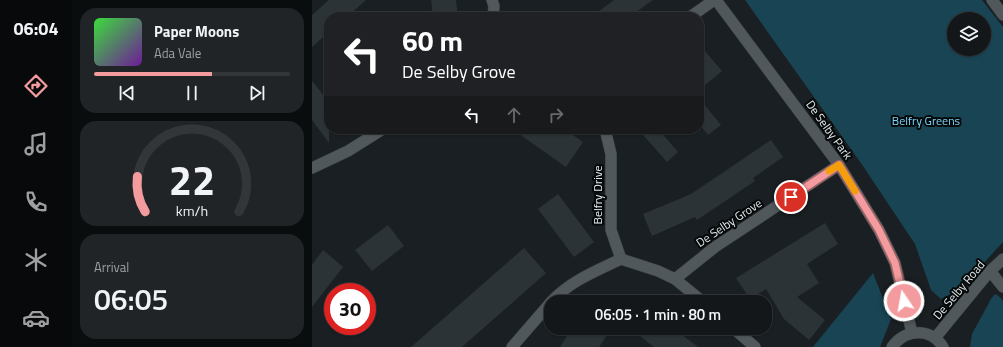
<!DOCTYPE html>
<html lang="en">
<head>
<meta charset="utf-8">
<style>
	body { margin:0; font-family:"Titillium Web",sans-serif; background:#202427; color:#f1f3f6; height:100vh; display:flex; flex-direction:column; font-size:15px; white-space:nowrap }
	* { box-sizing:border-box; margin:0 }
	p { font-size:13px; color:#9d9fa2 }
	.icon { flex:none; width:22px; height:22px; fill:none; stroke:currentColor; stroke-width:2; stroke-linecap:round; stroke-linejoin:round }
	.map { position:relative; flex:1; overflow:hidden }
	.details { display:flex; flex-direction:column; gap:8px; padding:8px; background:#0a0d0e; width:240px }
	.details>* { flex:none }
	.banner { position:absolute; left:12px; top:12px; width:380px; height:122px; border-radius:16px; box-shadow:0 1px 3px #0004,0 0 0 1px #323639; background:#202124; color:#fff; overflow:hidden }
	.fabs { position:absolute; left:635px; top:12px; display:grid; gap:8px }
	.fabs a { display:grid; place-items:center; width:44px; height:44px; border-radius:50%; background:#13171a; box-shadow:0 1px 3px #0004,0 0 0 1px #323639; font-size:20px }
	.speed { position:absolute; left:12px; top:283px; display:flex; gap:8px; font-size:20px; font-weight:700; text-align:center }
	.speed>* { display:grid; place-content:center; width:52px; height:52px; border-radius:50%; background:#13171a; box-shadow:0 1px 3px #0004,0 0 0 1px #323639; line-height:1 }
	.speed .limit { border:6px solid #d22; background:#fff; color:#111 }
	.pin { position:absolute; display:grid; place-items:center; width:34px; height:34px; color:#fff; margin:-17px; border:2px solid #fff; border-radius:50%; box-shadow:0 1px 4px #0007 }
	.me { position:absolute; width:44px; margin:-22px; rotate:348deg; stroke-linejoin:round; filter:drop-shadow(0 0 3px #0008) }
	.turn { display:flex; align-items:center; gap:14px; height:84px; padding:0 12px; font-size:18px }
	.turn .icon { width:52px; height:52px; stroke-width:2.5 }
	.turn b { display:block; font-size:28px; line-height:34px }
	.lanes { display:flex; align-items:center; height:38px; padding:0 12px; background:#0003; justify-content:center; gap:20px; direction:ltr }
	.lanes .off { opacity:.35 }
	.big { font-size:30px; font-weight:600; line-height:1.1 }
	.details .widget { flex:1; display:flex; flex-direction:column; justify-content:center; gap:6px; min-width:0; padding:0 14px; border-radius:16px; background:#202427 }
	.details .dial { align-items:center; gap:0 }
	.dial svg { height:104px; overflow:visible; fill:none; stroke:#323639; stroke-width:7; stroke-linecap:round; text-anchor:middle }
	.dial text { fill:#f1f3f6; stroke:none }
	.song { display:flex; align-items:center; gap:12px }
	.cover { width:48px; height:48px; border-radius:6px; background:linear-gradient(135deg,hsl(120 70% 55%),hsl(280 70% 35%)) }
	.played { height:4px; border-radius:2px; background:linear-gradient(90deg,#f49b9f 60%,#323639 60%) }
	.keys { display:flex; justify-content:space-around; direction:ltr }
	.trip { position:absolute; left:232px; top:295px; width:228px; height:40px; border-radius:16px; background:#13171a; box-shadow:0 1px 3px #0004,0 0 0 1px #323639; font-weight:600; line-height:40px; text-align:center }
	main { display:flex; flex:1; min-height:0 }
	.tab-bar { display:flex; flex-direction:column; width:72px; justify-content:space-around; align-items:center; background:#08090a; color:#9d9fa2 }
	.tab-bar .icon { width:28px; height:28px }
	.tab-bar .selected { color:#f49b9f }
	.tab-bar b { font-size:18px; color:#f1f3f6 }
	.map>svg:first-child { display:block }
</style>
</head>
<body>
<main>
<nav class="tab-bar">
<b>06:04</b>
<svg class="icon selected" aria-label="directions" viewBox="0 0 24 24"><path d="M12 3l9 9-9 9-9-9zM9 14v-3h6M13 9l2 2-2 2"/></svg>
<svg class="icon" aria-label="music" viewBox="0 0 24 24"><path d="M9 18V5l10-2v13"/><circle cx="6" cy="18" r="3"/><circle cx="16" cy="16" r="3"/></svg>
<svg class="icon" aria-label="phone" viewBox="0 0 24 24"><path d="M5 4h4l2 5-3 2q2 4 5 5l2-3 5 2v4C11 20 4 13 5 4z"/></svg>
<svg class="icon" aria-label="climate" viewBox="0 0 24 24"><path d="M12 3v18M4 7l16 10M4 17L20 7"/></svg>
<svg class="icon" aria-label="car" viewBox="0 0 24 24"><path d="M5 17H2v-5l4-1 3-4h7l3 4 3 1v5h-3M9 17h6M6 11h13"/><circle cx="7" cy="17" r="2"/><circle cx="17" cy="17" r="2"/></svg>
</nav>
<section class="details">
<div class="widget">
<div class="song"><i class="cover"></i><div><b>Paper Moons</b><p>Ada Vale</p></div></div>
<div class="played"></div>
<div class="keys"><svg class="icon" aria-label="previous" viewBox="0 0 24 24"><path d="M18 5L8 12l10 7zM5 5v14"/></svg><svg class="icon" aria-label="pause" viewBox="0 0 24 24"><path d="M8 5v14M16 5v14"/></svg><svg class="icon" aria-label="next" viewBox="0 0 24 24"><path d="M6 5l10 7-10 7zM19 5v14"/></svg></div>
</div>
<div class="widget dial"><svg viewBox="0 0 100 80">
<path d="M14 69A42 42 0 1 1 86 69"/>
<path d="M14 69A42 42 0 0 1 8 42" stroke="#f49b9f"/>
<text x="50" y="56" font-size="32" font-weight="700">22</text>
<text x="50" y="72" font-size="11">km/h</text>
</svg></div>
<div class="widget"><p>Arrival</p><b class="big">06:05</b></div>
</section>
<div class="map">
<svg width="691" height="347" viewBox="0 0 691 347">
	<rect width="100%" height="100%" fill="#191f22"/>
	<g fill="#194454" fill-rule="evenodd">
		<path d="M 433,0 L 670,0 L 691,27 L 691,242 L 648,289 L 629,299 L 619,290 L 603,244 L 551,166 ZM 642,19 L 672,19 L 672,49 L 642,49 Z"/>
		<path d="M 561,273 L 579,319 L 568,347 L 501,347 Z"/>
		<path d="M 683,294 L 688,297 L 691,301 L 691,347 L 658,347 L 660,334 L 679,299 Z"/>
	</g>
	<g fill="#2c3336">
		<path d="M 17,0 L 54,0 L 35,17 L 17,17 L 17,32 L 0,47 L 0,15 Z"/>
		<path d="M 119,0 L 144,0 L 146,17 L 121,17 Z"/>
		<path d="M 302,0 L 341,0 L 317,17 L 279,17 Z"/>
		<path d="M 387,44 L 410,71 L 387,90 Z"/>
		<path d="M 0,81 L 17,102 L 17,143 L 0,120 Z"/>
		<path d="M 387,98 L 409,125 L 396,135 L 387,124 Z"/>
		<path d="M 200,129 L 252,129 L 271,142 L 254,167 Z"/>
		<path d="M 326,129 L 346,129 L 366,152 L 355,162 Z"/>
		<path d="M 459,140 L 471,157 L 441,178 L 443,181 L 385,220 L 383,217 L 340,236 L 331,214 L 379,194 Z"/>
		<path d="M 246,194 L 282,242 L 262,257 L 226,209 Z"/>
		<path d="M 513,223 L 526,244 L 495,264 L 507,283 L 485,297 L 513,320 L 497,340 L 472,319 L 454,289 L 438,299 L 424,278 Z"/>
		<path d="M 76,225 L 92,246 L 60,271 L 43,250 Z"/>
		<path d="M 212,248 L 234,273 L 150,347 L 99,347 Z"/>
		<path d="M 11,250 L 31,267 L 0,307 L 0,265 Z"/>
		<path d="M 260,328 L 300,328 L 287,347 L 248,347 Z"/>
		<path d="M 318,328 L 361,328 L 386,347 L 342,347 Z"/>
	</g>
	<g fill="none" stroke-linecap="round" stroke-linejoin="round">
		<g stroke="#363a3d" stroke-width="12">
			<g id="minor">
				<path d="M 180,0 L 182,6 L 181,17"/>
				<path d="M 404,0 L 527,165 L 567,230 L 583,263 L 600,333"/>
				<path d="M 680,0 L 691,15"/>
				<path d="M 378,17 L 402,0"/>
				<path d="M 293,129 L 299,154 L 299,230 L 309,259"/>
				<path d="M 0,168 L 36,151 L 71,129"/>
				<path d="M 678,271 L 691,287"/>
				<path d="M 363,279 L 403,247 L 527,165"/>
				<path d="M 239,302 C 258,281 284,271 309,259 L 346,271 L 363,279 L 391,302"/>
				<path d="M 421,328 L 443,347"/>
				<path d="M 623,338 L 678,271 L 691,259"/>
				<path d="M 200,347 L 239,302"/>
				<path d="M 580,347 C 593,329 619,327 631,347"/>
			</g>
		</g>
		<use href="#minor" stroke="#51585b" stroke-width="11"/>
	</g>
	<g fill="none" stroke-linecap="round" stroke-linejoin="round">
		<g stroke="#9f6567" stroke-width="10">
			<path id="route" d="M 479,197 L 527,165 L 567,230 L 583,263 L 592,301"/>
		</g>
		<use href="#route" stroke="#f49b9f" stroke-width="7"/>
		<path stroke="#f59e0b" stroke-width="7" d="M 517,171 L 527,165 L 543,191"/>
	</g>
	<g text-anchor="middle" stroke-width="4" stroke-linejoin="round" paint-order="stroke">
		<g font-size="12" fill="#7cd7fd" stroke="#06090a">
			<text x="614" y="125">Belfry Greens</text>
		</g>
		<g font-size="12" fill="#e4e9eb" stroke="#06090a">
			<text transform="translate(517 130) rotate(54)" y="4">De Selby Park</text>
			<text transform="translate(286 195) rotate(-90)" y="4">Belfry Drive</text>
			<text transform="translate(417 223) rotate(-34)" y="4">De Selby Grove</text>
			<text transform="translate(647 290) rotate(-50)" y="4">De Selby Road</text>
		</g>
	</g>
</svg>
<div class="fabs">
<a><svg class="icon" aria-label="layers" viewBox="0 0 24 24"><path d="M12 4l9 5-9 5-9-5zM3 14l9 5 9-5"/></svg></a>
</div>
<div class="speed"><div class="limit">30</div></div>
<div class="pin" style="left:479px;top:197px;background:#d93025"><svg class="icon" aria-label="arrive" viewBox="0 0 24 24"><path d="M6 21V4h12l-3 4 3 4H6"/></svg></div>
<svg class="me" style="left:592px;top:301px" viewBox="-20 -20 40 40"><circle r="17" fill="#f49b9f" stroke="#fff" stroke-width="3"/><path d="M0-11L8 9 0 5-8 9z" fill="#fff"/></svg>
<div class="trip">06:05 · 1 min · 80 m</div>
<div class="banner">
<div class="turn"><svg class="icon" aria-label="left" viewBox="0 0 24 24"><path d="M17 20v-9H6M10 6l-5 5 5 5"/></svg><div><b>60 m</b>De Selby Grove</div></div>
<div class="lanes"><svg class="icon" aria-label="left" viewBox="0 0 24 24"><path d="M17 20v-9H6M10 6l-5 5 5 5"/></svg><svg class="icon off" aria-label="ahead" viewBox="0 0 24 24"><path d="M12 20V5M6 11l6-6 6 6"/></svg><svg class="icon off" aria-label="right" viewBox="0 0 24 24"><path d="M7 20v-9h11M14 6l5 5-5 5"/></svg></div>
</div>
</div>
</main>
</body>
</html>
